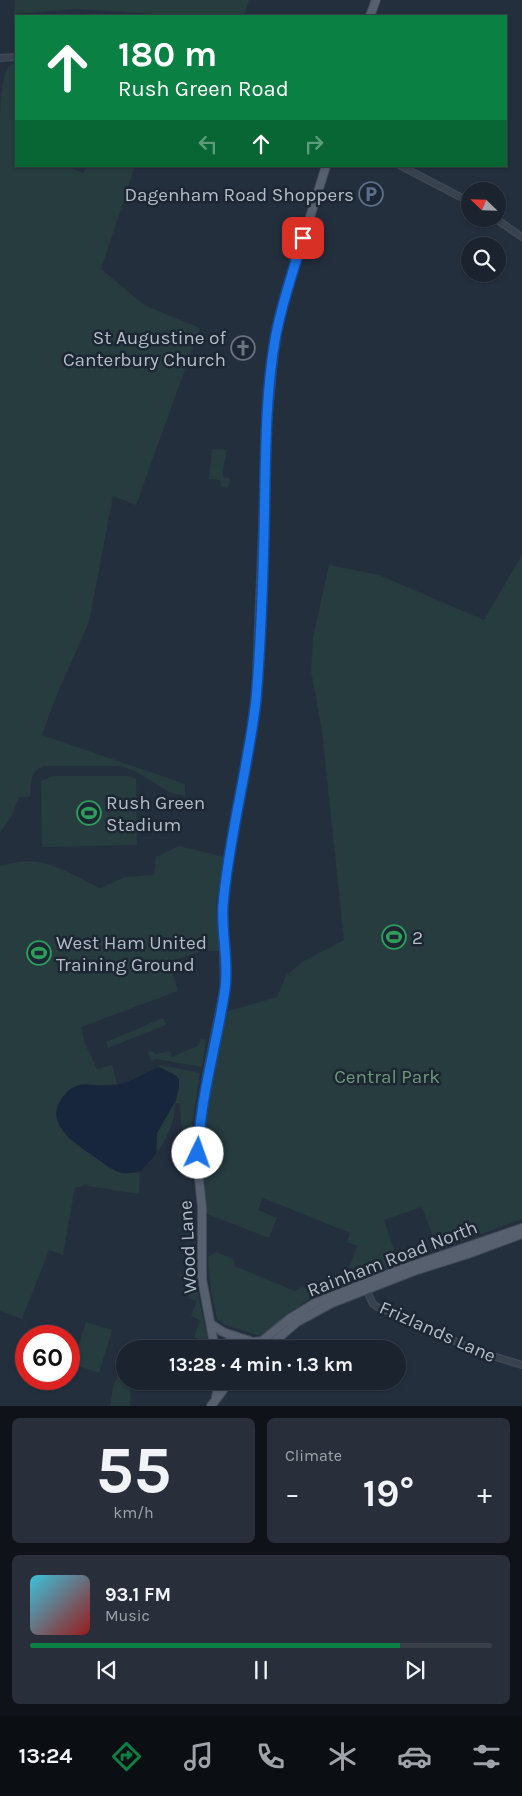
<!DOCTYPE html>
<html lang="en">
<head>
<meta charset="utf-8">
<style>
	body { margin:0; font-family:Karla,sans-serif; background:#282f3a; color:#f1f3f6; height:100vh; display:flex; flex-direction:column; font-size:19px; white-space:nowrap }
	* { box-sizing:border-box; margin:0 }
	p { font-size:16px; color:#a0a4aa }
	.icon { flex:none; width:28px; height:28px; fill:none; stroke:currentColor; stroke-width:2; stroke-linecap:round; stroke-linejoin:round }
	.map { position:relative; height:1406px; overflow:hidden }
	.drawer { display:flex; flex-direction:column; gap:12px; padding:12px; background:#0f1319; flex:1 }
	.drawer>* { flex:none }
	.top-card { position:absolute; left:15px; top:15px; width:492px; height:152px; border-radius:0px; box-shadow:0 1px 4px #0004,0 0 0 1px #39404a; background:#0b8043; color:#fff; overflow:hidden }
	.needle { width:32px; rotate:293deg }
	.tools { position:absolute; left:461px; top:182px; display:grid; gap:10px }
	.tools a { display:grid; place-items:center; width:45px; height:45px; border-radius:50%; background:#1b232e; box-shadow:0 1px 4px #0004,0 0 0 1px #39404a; font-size:25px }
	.speed { position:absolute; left:15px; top:1325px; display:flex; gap:10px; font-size:25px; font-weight:700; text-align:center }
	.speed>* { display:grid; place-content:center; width:65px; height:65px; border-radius:50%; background:#1b232e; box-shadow:0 1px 4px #0004,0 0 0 1px #39404a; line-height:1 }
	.speed .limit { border:8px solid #d22; background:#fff; color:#111 }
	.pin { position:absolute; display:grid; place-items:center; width:42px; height:42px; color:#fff; margin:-21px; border-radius:10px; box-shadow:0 2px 8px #0006 }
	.me { position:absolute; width:55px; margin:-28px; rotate:3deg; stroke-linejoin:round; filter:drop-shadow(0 0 4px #0008) }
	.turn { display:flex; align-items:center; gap:18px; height:105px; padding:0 20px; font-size:22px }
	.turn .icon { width:65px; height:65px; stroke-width:2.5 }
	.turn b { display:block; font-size:35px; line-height:42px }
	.lanes { display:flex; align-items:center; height:48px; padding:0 20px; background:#0003; justify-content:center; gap:25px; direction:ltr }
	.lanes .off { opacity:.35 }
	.big { font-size:38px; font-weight:700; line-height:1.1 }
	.drawer .widget { flex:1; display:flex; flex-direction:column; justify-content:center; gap:8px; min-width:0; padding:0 18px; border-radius:8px; background:#282f3a }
	.drawer .dial { align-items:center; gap:0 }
	.dial b { font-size:65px; line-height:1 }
	.song { display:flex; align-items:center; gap:15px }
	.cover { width:60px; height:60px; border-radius:8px; background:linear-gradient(135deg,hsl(190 70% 55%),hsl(0 70% 35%)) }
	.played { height:5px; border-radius:2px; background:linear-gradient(90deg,#0b8043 80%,#39404a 80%) }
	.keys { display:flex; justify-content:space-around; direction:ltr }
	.heat { display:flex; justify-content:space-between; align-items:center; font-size:28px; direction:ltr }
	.drawer .tiles { flex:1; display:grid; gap:12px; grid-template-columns:1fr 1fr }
	.widget:last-child { grid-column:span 2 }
	.trip { position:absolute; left:116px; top:1340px; width:290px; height:50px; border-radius:25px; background:#1b232e; box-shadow:0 1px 4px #0004,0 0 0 1px #39404a; font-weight:700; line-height:50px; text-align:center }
	.tabs { display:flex; height:80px; justify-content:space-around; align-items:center; background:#0b0e12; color:#a0a4aa }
	.tabs .icon { width:35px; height:35px }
	.tabs .active { color:#0b8043 }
	.tabs b { font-size:22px; color:#f1f3f6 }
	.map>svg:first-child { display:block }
</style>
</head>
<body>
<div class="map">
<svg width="522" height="1406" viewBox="0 0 522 1406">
	<rect width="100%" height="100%" fill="#242f3e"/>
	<g fill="#263c3f">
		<path d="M 15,0 L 249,0 L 244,16 L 185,16 L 77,9 L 14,14 Z"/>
		<path d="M 16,63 L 16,166 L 67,166 L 84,173 L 86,166 L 135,166 L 101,269 L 144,305 L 200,328 L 136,505 L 113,496 L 89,622 L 55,699 L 42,735 L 185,784 L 185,796 L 171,793 L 135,771 L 121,766 L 44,766 C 30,771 31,783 30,796 L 19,798 L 11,817 L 0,833 L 0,114 C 2,98 0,65 16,63 Z"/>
		<path d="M 212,449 L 227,450 L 223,468 L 223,477 L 229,478 L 230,481 L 227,488 L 221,486 L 220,480 L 209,479 Z"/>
		<path d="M 522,555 L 522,1219 L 438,1250 L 422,1207 L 384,1220 L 399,1264 L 367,1275 L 349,1268 L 357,1246 L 347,1242 L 350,1233 L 263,1198 L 258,1210 L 277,1218 L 269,1238 L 207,1214 L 202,1149 L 207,1096 L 225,1012 L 277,997 L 286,976 L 302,962 L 344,940 L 322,731 L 311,671 L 313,638 L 329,565 L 379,575 L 484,620 Z"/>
		<path d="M 53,776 L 128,776 L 136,779 L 137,845 L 42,847 L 41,781 Z"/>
		<path d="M 179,846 L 224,857 L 216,903 L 219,951 L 202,951 L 169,962 L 178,991 L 81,1027 L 85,1044 L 97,1069 L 112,1065 L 117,1084 L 100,1085 L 67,1137 L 95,1157 L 124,1173 L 140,1173 L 139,1194 L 88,1186 L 86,1184 L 80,1187 L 75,1187 L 63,1255 L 49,1250 L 22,1319 L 0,1311 L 0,866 C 43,853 62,870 100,888 L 125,877 L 154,875 L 156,857 Z"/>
		<path d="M 163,1018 L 166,1025 L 108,1048 L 106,1042 Z"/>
		<path d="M 201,1039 L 206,1040 L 202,1067 L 156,1059 L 151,1061 L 148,1052 L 152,1051 L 156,1054 L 170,1051 L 172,1057 L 199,1045 Z"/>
		<path d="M 161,1065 L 200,1073 L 190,1138 L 186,1138 L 181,1123 L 180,1103 L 175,1103 C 175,1122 168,1136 157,1152 L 157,1133 L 176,1100 L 179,1079 L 175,1075 L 159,1067 Z"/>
		<path d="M 186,1244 L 194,1245 L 195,1281 L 179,1276 L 180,1274 L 184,1275 L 192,1253 L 184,1250 Z"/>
		<path d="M 216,1252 L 233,1259 L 235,1266 L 295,1291 L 302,1287 L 306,1289 L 310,1294 L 309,1299 L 260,1336 L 225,1325 L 217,1319 L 211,1290 L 208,1257 Z"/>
		<path d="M 193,1282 L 195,1283 L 209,1344 L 194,1337 L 200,1320 L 191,1316 L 197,1301 L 188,1298 Z"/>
		<path d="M 86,1322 L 112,1330 L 99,1373 L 73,1364 Z"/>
		<path d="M 118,1377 L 125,1379 L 125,1381 L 131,1381 L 130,1406 L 110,1406 L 114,1383 Z"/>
	</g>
	<path fill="#17263c" d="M 159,1067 L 175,1075 L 179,1079 L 179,1087 L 176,1100 L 157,1133 L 156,1154 L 141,1171 C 135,1172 128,1174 122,1173 C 112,1171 104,1163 96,1158 C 75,1143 39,1122 66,1093 C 78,1080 94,1086 109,1086 C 126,1085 144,1073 159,1067 Z"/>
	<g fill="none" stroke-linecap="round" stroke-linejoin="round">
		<g stroke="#414a57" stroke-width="8">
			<g id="minor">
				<path d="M 0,58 L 16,57"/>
				<path d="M 401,166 L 470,202"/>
				<path d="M 496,219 L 522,237"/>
				<path d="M 365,1287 L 373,1304 L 379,1308 L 412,1320 L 473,1350 L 522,1365"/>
			</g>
		</g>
		<g stroke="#414a57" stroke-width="10">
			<g id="major">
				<path d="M 370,16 L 376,0"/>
				<path d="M 211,1324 L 223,1332 L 253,1342 L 257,1349"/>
				<path d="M 253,1342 L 262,1341 L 289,1319 L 315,1303 L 396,1271 L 522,1228"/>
				<path d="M 215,1349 L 202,1279 L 202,1207 L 198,1170 L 198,1138 L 208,1071 L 225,987 L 223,908 L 229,856 L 253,727 L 256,700 L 265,481 L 265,443 L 275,341 L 281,310 L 326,166"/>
				<path d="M 222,1349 L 228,1342 L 242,1339"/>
				<path d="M 266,1349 L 297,1322 L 332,1303 L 414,1271 L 468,1254 L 522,1234"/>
				<path d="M 216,1397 L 219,1381"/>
				<path d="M 211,1406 L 230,1381"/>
			</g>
		</g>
		<use href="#minor" stroke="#38414e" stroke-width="5.5"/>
		<use href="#major" stroke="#56606e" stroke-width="8"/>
	</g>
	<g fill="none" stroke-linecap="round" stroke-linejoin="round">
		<g stroke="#114b97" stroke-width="12">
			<path id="route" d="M 198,1153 C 200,1097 217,1044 225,989 C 229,961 221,933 223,905 C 229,836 248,769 256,700 C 262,628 264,552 265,480 C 266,433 267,386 275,340 C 281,305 293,272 303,238"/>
		</g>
		<use href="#route" stroke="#1a73e8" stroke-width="9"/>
	</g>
	<defs>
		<g id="parking-ring" transform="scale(1.25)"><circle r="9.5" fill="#1d2633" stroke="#5c6f8a" stroke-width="1.5"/><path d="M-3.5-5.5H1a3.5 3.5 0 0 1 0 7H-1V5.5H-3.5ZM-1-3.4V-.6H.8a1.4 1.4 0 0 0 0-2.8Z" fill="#5c6f8a"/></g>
		<g id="church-ring" transform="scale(1.25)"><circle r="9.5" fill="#1d2633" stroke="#6b7280" stroke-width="1.5"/><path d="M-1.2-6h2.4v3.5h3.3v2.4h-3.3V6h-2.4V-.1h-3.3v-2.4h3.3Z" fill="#6b7280"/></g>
		<g id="stadium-ring" transform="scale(1.25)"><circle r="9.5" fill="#1d2633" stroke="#2e9e5b" stroke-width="1.5"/><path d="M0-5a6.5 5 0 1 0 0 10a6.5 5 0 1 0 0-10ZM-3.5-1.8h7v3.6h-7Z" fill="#2e9e5b"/></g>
	</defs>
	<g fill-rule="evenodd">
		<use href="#parking-ring" x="371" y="194"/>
		<use href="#church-ring" x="243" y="348"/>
		<use href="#stadium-ring" x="89" y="813"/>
		<use href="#stadium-ring" x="394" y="937"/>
		<use href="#stadium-ring" x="39" y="953"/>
	</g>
	<g text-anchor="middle" stroke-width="5" stroke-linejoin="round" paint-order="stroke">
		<g font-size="19" fill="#b4bcc9" stroke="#1d2633" text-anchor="start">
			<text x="354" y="201" text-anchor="end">Dagenham Road Shoppers</text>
			<text x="226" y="344" text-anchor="end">St Augustine of<tspan x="226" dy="22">Canterbury Church</tspan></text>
			<text x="106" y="809">Rush Green<tspan x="106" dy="22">Stadium</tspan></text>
			<text x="412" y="944">2</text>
			<text x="56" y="949">West Ham United<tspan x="56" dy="22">Training Ground</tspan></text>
		</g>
		<g font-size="19" fill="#6b9a76" stroke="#1d2633">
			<text x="387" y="1083">Central Park</text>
		</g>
		<g font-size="19" fill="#b4bcc9" stroke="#1d2633">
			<text transform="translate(187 1247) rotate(-93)" y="7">Wood Lane</text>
			<text transform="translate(392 1258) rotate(-21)" y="7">Rainham Road North</text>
			<text transform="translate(438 1331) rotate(24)" y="7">Frizlands Lane</text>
		</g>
	</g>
</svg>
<div class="tools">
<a><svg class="needle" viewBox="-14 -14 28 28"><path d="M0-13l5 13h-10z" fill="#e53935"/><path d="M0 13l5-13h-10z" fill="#a0a4aa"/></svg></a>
<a><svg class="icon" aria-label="search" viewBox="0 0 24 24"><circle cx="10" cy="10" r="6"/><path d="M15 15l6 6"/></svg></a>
</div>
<div class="speed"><div class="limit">60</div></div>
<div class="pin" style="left:303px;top:238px;background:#d93025"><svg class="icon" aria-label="arrive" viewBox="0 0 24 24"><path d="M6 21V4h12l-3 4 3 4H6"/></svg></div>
<svg class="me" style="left:198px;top:1153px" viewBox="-20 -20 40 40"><circle r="19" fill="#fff"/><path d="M0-13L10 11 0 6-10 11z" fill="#1a73e8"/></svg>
<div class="trip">13:28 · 4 min · 1.3 km</div>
<div class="top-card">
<div class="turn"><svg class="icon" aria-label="ahead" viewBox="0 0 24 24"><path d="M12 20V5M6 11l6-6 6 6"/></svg><div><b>180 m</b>Rush Green Road</div></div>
<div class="lanes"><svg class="icon off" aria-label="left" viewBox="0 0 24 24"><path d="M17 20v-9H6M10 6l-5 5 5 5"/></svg><svg class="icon" aria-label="ahead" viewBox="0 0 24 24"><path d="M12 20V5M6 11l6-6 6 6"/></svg><svg class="icon off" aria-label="right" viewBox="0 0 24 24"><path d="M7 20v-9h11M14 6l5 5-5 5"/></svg></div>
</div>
</div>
<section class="drawer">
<div class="tiles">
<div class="widget dial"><b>55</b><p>km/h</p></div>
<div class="widget"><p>Climate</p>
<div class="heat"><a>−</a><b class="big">19°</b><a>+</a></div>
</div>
<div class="widget">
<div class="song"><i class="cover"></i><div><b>93.1 FM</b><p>Music</p></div></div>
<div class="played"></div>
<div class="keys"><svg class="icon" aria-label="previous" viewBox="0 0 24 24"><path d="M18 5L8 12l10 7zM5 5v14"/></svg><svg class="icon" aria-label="pause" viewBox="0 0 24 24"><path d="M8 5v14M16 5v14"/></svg><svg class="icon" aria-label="next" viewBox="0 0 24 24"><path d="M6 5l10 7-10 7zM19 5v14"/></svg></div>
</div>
</div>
</section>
<nav class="tabs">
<b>13:24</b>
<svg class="icon active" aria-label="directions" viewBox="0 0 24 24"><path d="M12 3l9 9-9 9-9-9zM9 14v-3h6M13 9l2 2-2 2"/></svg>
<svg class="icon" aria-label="music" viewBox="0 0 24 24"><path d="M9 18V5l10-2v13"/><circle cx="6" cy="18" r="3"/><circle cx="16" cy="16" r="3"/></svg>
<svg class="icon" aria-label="phone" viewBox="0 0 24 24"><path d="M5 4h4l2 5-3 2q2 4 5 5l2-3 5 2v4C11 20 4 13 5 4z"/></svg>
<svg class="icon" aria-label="climate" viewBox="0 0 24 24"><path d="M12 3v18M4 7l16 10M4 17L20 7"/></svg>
<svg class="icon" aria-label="car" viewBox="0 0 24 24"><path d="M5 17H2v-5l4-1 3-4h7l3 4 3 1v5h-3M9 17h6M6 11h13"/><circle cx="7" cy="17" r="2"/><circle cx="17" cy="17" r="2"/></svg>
<svg class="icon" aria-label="filters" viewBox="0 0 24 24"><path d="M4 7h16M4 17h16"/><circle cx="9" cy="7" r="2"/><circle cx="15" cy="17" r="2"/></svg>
</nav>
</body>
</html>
